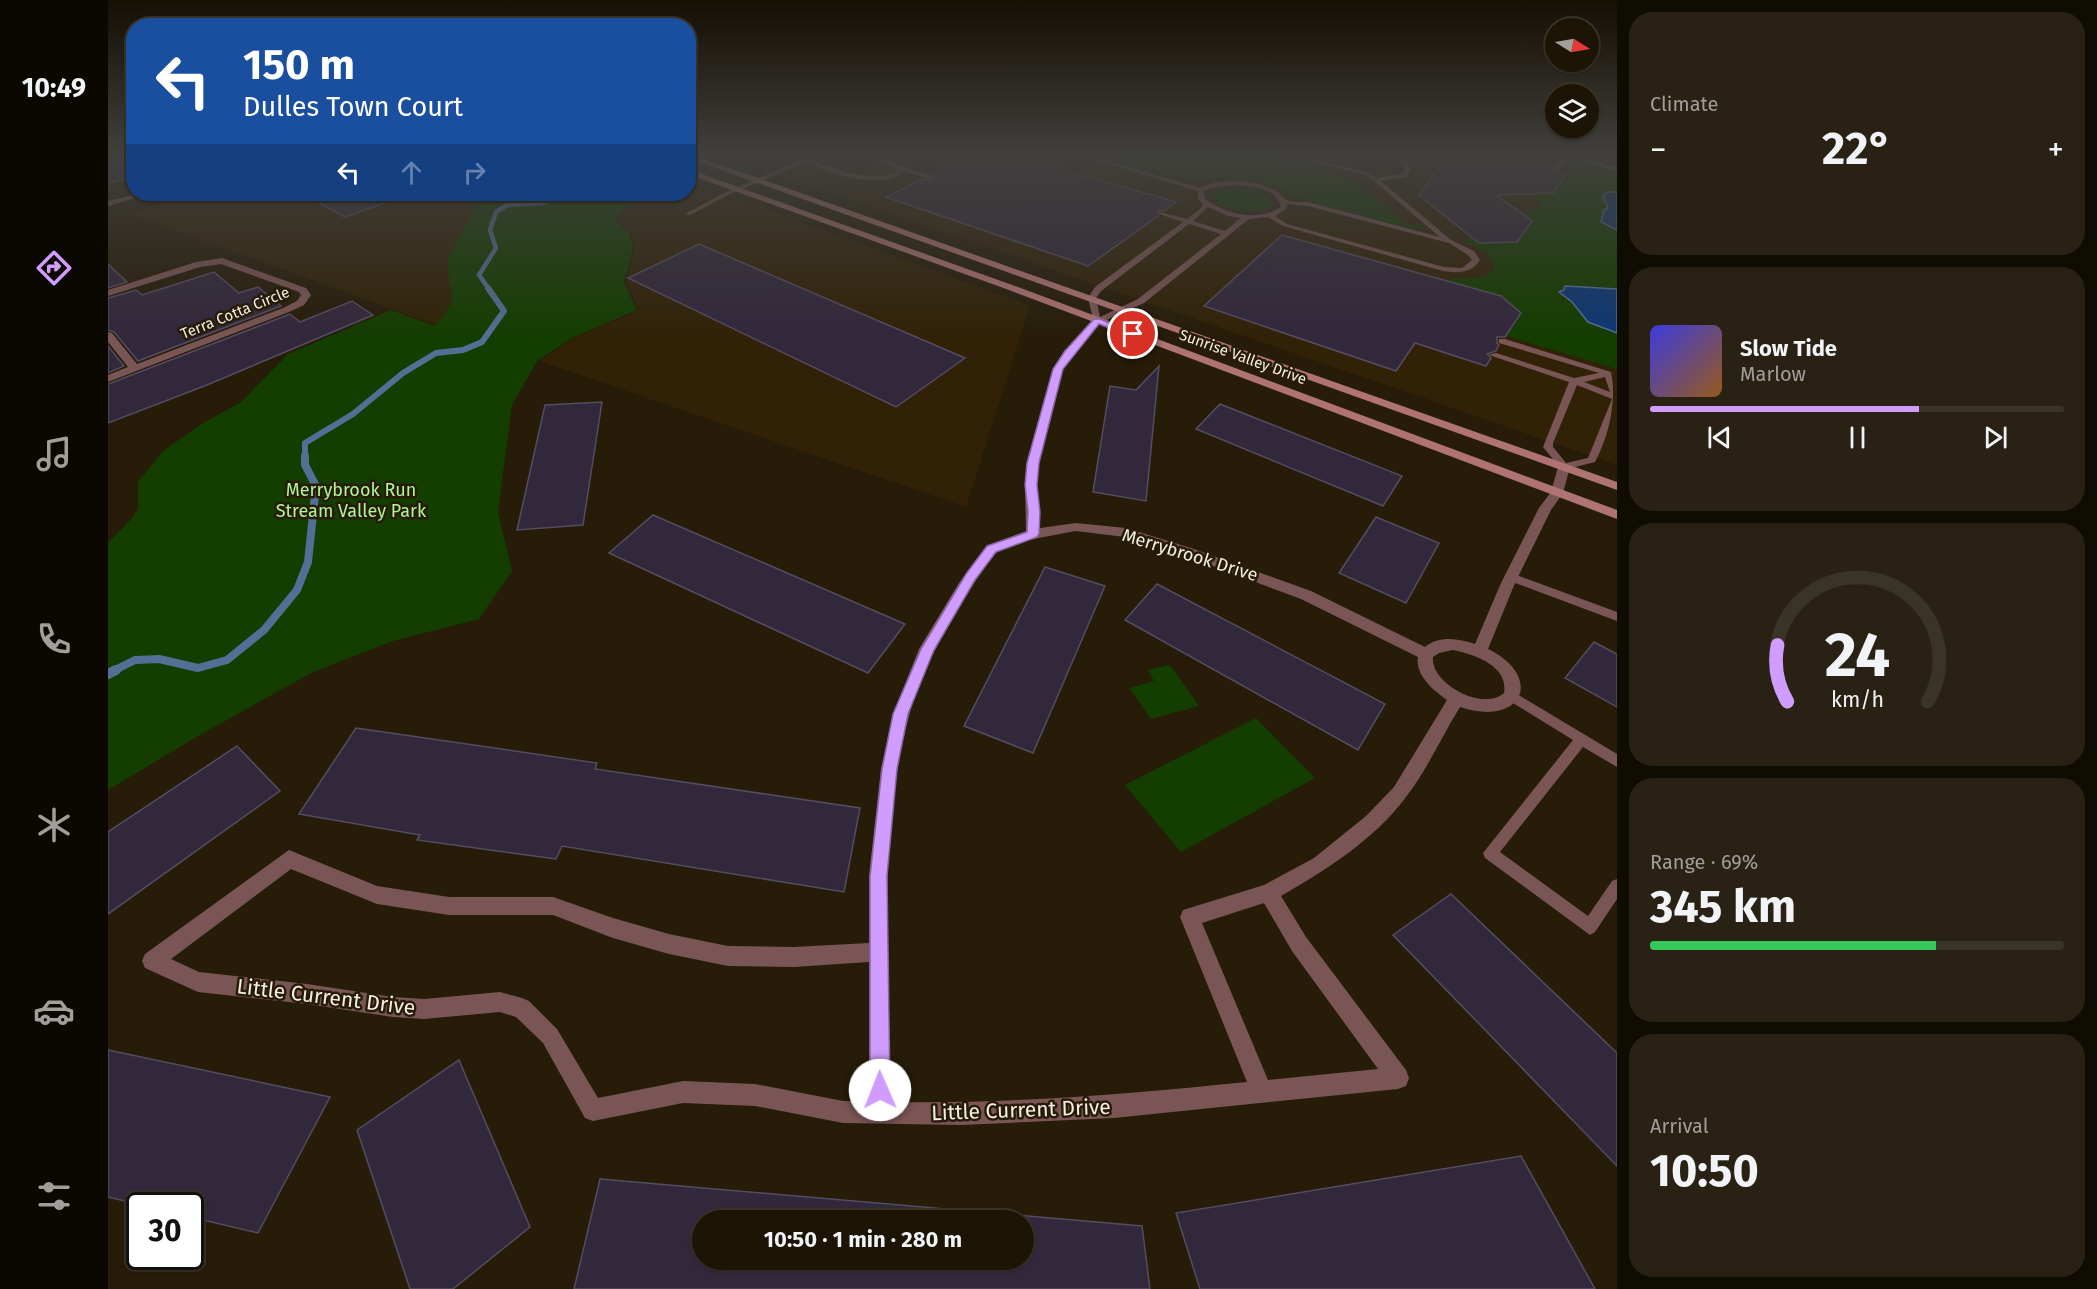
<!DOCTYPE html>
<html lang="en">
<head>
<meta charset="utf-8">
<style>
	body { margin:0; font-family:"Fira Sans",sans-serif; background:#292214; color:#f1f3f6; height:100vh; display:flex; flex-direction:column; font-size:22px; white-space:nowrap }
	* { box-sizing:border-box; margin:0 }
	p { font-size:20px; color:#a09f9b }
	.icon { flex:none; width:33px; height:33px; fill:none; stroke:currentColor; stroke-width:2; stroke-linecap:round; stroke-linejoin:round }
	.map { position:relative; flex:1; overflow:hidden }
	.drawer { display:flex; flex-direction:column; gap:12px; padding:12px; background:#0f0c03; width:480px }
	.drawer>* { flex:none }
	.top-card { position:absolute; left:18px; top:18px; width:570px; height:183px; border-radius:24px; box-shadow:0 2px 4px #0004,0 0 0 2px #3a3428; background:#1a4fa0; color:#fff; overflow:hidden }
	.needle { width:39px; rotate:101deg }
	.controls { position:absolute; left:1437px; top:18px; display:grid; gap:12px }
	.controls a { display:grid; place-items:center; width:54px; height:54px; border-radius:50%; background:#1c1506; box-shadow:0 2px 4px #0004,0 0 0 2px #3a3428; font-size:30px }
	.speed { position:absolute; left:18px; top:1192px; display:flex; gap:12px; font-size:30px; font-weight:700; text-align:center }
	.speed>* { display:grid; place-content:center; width:78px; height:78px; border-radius:50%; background:#1c1506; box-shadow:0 2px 4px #0004,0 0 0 2px #3a3428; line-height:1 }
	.speed .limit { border:3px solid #111; border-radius:9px; background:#fff; color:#111 }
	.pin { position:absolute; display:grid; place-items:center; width:51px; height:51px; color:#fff; margin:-26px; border:3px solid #fff; border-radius:50%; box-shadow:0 2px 6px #0007 }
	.me { position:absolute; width:66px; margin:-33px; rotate:359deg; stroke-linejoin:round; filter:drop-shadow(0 0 4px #0008) }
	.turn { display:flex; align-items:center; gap:21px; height:126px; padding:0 18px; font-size:27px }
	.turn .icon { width:78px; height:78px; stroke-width:2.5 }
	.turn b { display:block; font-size:42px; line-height:51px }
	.lanes { display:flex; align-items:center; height:57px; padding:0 18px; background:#0003; justify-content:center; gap:30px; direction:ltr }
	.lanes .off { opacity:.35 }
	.big { font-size:45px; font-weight:700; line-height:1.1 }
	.drawer .tile { flex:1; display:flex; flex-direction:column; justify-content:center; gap:9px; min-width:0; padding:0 21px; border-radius:24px; background:#292214 }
	.drawer .dial { align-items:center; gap:0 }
	.dial svg { height:156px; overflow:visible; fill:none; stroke:#3a3428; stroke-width:7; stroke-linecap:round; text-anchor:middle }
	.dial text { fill:#f1f3f6; stroke:none }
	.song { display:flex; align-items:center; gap:18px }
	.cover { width:72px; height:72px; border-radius:9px; background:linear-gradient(135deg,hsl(240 70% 55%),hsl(30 70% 35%)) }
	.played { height:6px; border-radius:3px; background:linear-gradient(90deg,#d09dfe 65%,#3a3428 65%) }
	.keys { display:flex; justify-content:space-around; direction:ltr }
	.heat { display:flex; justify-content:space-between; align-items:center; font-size:33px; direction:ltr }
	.charge { height:9px; border-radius:4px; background:linear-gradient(90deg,#34c759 69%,#3a3428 0) }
	.trip { position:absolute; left:584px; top:1210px; width:342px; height:60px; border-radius:30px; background:#1c1506; box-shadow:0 2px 4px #0004,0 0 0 2px #3a3428; font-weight:700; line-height:60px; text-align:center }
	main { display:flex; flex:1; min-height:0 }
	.tab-bar { display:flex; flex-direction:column; width:108px; justify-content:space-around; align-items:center; background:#0b0802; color:#a09f9b }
	.tab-bar .icon { width:42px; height:42px }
	.tab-bar .active { color:#d09dfe }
	.tab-bar b { font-size:27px; color:#f1f3f6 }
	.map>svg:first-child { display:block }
</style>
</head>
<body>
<main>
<nav class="tab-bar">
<b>10:49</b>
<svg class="icon active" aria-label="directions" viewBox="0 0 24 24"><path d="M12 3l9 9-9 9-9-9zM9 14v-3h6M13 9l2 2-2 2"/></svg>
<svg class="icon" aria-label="music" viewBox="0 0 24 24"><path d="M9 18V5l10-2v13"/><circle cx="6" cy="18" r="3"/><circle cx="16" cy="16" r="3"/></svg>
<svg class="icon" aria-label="phone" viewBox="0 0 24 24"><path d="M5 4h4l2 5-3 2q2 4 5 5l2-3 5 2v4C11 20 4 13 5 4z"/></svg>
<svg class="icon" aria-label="climate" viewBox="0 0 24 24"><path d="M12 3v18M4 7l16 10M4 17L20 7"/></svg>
<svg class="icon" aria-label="car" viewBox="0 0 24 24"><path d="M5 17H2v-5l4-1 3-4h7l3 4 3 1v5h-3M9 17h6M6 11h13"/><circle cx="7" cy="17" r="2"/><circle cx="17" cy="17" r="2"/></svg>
<svg class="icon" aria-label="filters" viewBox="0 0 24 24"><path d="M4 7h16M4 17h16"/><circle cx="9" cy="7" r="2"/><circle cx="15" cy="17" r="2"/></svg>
</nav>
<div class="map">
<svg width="1509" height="1289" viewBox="0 0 1509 1289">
	<rect width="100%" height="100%" fill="#261c08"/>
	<g fill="#312207">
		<path d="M 616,156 L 1490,156 L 1509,161 L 1509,465 Z"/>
		<path d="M 581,185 L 628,202 L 633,200 L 922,306 L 858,507 L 431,361 L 466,338 L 531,310 L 518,282 L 527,248 L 523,234 L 509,220 L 535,194 L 580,194 Z"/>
		<path d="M 93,194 L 376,194 L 349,295 L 330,326 L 23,214 Z"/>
	</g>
	<g fill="#143d00">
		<path d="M 1013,156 L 1156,156 L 1244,179 L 1299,225 L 1312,225 L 1316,227 L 1315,229 L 1304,229 L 1193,199 L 1170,187 L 1144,180 L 1124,177 L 1082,180 L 1020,164 L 1012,159 Z"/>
		<path d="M 1474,162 L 1509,173 L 1509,192 L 1500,192 L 1495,196 L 1500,208 L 1493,222 L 1509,230 L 1509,289 L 1457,287 L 1455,297 L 1464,302 L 1480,322 L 1509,333 L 1509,369 L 1398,336 L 1412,312 L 1393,296 L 1341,282 L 1344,278 C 1359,279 1378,280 1387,268 L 1379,253 L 1354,240 L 1366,239 L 1424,221 L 1413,213 L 1425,211 L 1432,206 L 1431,200 L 1425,194 L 1458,175 L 1464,164 Z"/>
		<path d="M 1129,188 C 1142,189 1155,191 1163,202 L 1163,206 C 1147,217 1119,212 1106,199 L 1105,195 L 1108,192 Z"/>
		<path d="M 374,194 L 533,194 L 507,220 L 521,234 L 525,248 L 516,282 L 529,310 L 464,338 L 429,361 L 404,405 L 390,512 L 404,571 L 371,619 L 285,641 L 205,672 L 90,736 L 0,790 L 0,543 L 25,517 L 30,508 L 30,482 L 55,451 L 92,425 L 133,402 L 180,354 L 283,310 L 327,326 C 358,288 338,298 340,259 Z"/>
		<path d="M 1062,665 L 1091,706 L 1043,719 L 1021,688 L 1046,681 L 1040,670 Z"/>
		<path d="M 1148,718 L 1207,778 L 1073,852 L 1017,785 Z"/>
	</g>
	<g fill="#0e3874" stroke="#546f95" stroke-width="1.5">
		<path d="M 1500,192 L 1509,192 L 1509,230 L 1493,222 L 1496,210 L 1500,208 L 1495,196 Z"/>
		<path d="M 1457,286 L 1509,289 L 1509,333 L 1480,322 L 1464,302 L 1451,292 L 1456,290 Z"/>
	</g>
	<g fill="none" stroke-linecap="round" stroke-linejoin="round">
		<path stroke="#546f95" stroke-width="4.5" d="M 381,289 L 371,275 L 388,248 L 382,230 L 388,212 L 399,205 L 435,203 L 458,194"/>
		<path stroke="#546f95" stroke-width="6" d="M 197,457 L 197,443 L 245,414 L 295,373 L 328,353 L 355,350 L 374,342 L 396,311 L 380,288"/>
		<path stroke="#546f95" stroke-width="8" d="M 5,671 L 27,660 L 51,659 L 90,668 L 119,660 L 156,630 L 189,590 L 200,562 L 208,486 L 197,465 L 197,456"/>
		<path stroke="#546f95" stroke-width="10" d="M 0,674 L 8,670"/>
	</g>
	<g fill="#32283b" stroke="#564c61" stroke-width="1.5" fill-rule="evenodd">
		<path d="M 0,156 L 26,156 L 26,176 L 0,184 Z"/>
		<path d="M 857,156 L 907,156 L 1068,202 L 1056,211 L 1050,210 L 1050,216 L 980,266 L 778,197 L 814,179 L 821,180 L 825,177 L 823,174 Z"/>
		<path d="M 1436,162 L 1443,166 L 1443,171 L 1451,171 L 1458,175 L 1445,193 L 1388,195 L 1424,221 L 1409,242 L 1371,243 L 1311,195 L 1332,166 Z"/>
		<path d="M 194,194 L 294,194 L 294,197 L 237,217 Z"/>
		<path d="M 1174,235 L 1393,296 L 1413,313 L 1397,337 L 1389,337 L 1389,343 L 1391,345 L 1388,351 L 1379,354 L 1383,358 L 1378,366 L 1307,343 L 1288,371 L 1096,306 Z"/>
		<path d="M 591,244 L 857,358 L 788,407 L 520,278 Z"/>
		<path d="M 0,264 L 19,282 L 0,288 Z"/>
		<path d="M 106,272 L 131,293 L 150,287 L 173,306 L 30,361 L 6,332 L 0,330 L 0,298 L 28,290 L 34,295 Z"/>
		<path d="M 244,301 L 265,315 L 99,385 L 0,423 L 0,384 L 182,314 L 192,322 Z"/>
		<path d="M 0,346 L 16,366 L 0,373 Z"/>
		<path d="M 1051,366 L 1038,501 L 985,492 L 1002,386 L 1028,390 Z"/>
		<path d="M 494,402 L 475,525 L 409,530 L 437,405 Z"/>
		<path d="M 1112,404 L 1294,476 L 1275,506 L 1088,429 Z"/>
		<path d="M 545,515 L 797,624 L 760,673 L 501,553 Z"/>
		<path d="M 1268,517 L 1331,543 L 1298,603 L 1231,573 Z"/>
		<path d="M 937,567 L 997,586 L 925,753 L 856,726 Z"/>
		<path d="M 1049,584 L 1277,704 L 1250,750 L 1017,620 Z"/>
		<path d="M 1486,642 L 1509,654 L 1509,707 L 1457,678 Z"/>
		<path d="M 248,728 L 489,763 L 487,769 L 752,808 L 736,892 L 454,846 L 448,859 L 309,840 L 312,835 L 191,814 Z"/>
		<path d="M 129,746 L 172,791 L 0,914 L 0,832 Z"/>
		<path d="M 1343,894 L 1509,1053 L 1509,1166 L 1285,935 Z"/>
		<path d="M 0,1050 L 222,1097 L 150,1233 L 82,1217 L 82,1206 L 38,1206 L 0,1197 Z"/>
		<path d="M 351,1060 L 422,1227 L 345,1289 L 302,1289 L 249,1130 Z"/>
		<path d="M 1413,1156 L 1487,1289 L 1092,1289 L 1068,1213 Z"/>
		<path d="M 492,1179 L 1034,1226 L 1042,1289 L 466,1289 ZM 594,1221 L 915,1221 L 915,1260 L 594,1260 Z"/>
	</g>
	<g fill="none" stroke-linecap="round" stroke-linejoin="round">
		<g fill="#7a5555" fill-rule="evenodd">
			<path d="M 692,156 C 700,156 706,161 714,164 C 735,173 766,181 788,173 L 788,168 L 757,156 L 766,156 L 823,176 L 820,178 L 794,171 L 793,175 C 764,187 726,176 699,162 L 620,195 L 582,215 L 577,214 L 616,193 L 696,159 Z"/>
			<path d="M 973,156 L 982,156 L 1092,188 C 1112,177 1147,180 1166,190 C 1171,192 1173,196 1177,199 C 1182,203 1194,202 1200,202 L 1332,237 L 1266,181 L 1254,174 L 1182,156 L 1192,156 L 1258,172 L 1269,178 L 1294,174 L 1297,168 L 1291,159 L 1294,157 L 1378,156 L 1375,158 L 1298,161 L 1303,168 L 1299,177 L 1273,181 L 1343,240 L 1366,251 L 1372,260 C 1363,274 1349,273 1335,271 L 1175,226 L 1160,217 L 1141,219 L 1036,303 L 992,323 L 986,323 L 980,298 L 987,287 L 1075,222 L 1051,214 L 1051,212 L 1079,219 L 1092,209 L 1095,204 L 1090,199 L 1090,191 ZM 1123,185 C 1140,186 1169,186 1173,207 C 1149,222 1118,215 1096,198 L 1096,191 L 1102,188 ZM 1179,204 L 1200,206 L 1341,243 L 1360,255 L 1364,260 L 1354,268 L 1336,267 L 1179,224 L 1167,216 L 1178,209 ZM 1100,207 L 1120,216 L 1133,218 L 1117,231 L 1085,221 ZM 1081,224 L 1113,234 L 1030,299 L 992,317 L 988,298 L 993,291 Z"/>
			<path d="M 1458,156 L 1473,156 L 1509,168 L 1509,172 L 1464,157 L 1449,169 L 1445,169 L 1445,167 Z"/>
			<path d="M 1391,339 L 1397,339 L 1503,372 C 1509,401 1501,436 1487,462 L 1456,470 L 1453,469 L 1435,447 L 1461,382 L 1381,355 L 1388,353 L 1466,378 L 1491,373 L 1391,343 ZM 1497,377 L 1502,392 L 1476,382 ZM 1469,385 L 1504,399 L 1480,458 L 1458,463 L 1445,447 L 1445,443 Z"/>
			<path d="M 1403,573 L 1509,612 L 1509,621 L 1399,580 L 1397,577 Z"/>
			<path d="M 1404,691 L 1509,754 L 1509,767 L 1475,747 L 1392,852 L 1480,916 L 1504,881 L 1509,879 L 1509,899 L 1487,932 L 1482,935 L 1377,858 L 1375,853 L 1465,740 L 1400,700 L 1398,696 L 1400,692 Z"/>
		</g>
		<g fill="#7a5555" fill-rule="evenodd">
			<path d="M 114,258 L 198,288 L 203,295 L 196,305 L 181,312 L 0,382 L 0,375 L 20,367 L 0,342 L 0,332 L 4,333 L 29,364 L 175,308 L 189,301 L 193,295 L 191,292 L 113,264 L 92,267 L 0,296 L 0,290 L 88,262 Z"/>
			<path d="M 985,319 L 994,321 L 964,355 L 955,369 L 931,463 L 929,485 L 932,528 L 968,523 L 1018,528 L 1083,548 L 1203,591 L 1317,647 C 1332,635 1351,639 1367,644 L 1393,583 L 1431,508 L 1443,492 L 1450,467 L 1456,463 L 1462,467 L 1455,493 L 1443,510 L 1407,583 L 1380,649 C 1436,676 1416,728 1352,707 C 1334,736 1319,770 1298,797 C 1266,840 1218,870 1173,896 L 1198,937 L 1298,1070 L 1301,1078 L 1298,1086 L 1290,1089 L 1006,1118 L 853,1125 L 735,1123 L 647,1106 L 575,1103 L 485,1121 L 477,1118 L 435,1043 L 408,1017 L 392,1012 L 316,1019 L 285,1017 L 199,1004 L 90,992 L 37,968 L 34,961 L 37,954 L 181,850 L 269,886 L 341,897 L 445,897 L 505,918 L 561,934 L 620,946 L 686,947 L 761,943 L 761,876 L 773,769 L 785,714 L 811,649 L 851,583 L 879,546 L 918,531 L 917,485 L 919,463 L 945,369 L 956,351 ZM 968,531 L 1017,537 L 1073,554 L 1193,599 L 1310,657 C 1307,675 1325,690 1339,700 L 1286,787 L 1258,816 L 1206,858 L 1156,885 L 1075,910 L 1072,917 L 1139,1082 C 1020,1094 902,1104 783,1102 C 781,976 768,839 801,716 C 810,679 829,645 848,613 C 856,600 879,560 889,552 C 905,541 948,535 968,531 ZM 1345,650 C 1366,654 1401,666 1396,693 C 1375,712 1322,683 1325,657 L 1331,653 ZM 183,869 L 269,904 L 341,915 L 445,915 L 505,938 L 561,954 L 620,966 L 686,967 L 761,962 L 761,1101 L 735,1101 L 647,1084 L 575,1081 L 490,1098 L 449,1029 L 421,1001 L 414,998 L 392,992 L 316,999 L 285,997 L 199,984 L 91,972 L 63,959 ZM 1156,903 L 1184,951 L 1270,1069 L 1160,1080 L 1094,923 Z"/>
		</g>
		<path fill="#7a5555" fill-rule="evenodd" d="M 30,194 L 41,194 L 0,206 L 0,201 Z"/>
		<g fill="#af7374" fill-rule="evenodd">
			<path d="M 580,156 L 588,156 L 1509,482 L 1509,490 L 580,158 Z"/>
			<path d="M 580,169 L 907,286 L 1509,510 L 1509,519 L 901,290 L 580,174 Z"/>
		</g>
	</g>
	<linearGradient id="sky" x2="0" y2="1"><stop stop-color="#150f04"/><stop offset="0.46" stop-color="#41403d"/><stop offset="1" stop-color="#41403d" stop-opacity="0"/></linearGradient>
	<rect width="1509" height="336" fill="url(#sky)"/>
	<path fill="#d09dfe" stroke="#8766a5" stroke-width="1.5" d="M 986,319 L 992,319 L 1029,334 L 1021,336 L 991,324 L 955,369 L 931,463 L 929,485 L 932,512 L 931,534 L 929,537 L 888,552 L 867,580 L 826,650 L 800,714 L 789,769 L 779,876 L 782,1090 L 779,1097 L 772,1100 L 765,1097 L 762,1090 L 762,876 L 774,769 L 785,714 L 813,649 L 858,574 L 879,546 L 919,532 L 920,512 L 917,485 L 919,463 L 945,369 L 957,351 Z"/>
	<g text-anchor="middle" stroke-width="5" stroke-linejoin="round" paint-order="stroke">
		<g font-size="15" fill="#f6eee2" stroke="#261c08">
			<text transform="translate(127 313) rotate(-22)" y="5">Terra Cotta Circle</text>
			<text transform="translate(1135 357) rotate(20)" y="5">Sunrise Valley Drive</text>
		</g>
		<g font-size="18" fill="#aff495" stroke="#261c08">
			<text x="243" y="496">Merrybrook Run<tspan x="243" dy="21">Stream Valley Park</tspan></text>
		</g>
		<g font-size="18" fill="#f6eee2" stroke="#261c08">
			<text transform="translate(1082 555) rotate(17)" y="6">Merrybrook Drive</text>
		</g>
		<g font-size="21" fill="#f6eee2" stroke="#261c08">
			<text transform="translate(218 997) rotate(7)" y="7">Little Current Drive</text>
			<text transform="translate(913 1110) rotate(-2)" y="7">Little Current Drive</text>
		</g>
	</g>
</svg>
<div class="controls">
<a><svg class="needle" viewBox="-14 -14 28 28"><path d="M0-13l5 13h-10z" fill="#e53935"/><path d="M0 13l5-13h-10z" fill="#a09f9b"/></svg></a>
<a><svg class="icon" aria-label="layers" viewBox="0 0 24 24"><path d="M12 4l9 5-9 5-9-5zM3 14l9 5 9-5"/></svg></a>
</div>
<div class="speed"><div class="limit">30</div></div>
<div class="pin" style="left:1025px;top:334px;background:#d93025"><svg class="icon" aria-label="arrive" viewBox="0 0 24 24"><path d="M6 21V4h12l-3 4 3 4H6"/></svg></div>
<svg class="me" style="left:772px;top:1090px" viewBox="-20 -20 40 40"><circle r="19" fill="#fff"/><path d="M0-13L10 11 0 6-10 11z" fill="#d09dfe"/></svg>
<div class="trip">10:50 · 1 min · 280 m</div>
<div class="top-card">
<div class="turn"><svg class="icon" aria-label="left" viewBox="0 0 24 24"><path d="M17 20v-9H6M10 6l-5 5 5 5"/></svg><div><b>150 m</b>Dulles Town Court</div></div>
<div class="lanes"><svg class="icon" aria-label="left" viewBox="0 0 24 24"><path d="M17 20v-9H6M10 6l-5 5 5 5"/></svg><svg class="icon off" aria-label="ahead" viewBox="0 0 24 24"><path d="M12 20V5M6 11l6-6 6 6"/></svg><svg class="icon off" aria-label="right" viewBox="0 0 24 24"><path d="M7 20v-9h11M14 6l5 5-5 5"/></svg></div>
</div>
</div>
<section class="drawer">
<div class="tile"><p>Climate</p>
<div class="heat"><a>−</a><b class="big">22°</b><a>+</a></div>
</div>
<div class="tile">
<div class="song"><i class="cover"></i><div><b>Slow Tide</b><p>Marlow</p></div></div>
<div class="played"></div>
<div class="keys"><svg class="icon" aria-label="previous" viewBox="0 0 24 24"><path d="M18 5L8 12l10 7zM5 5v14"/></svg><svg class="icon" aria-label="pause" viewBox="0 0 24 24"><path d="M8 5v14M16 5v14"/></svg><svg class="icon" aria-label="next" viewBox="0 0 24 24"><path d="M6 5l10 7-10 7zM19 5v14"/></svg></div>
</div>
<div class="tile dial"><svg viewBox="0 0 100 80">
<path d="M14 69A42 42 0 1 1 86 69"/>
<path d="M14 69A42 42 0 0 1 9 40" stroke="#d09dfe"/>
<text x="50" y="56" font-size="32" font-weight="700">24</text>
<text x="50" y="72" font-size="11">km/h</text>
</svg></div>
<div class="tile"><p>Range · 69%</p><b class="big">345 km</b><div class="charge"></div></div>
<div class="tile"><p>Arrival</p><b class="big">10:50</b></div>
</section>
</main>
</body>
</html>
